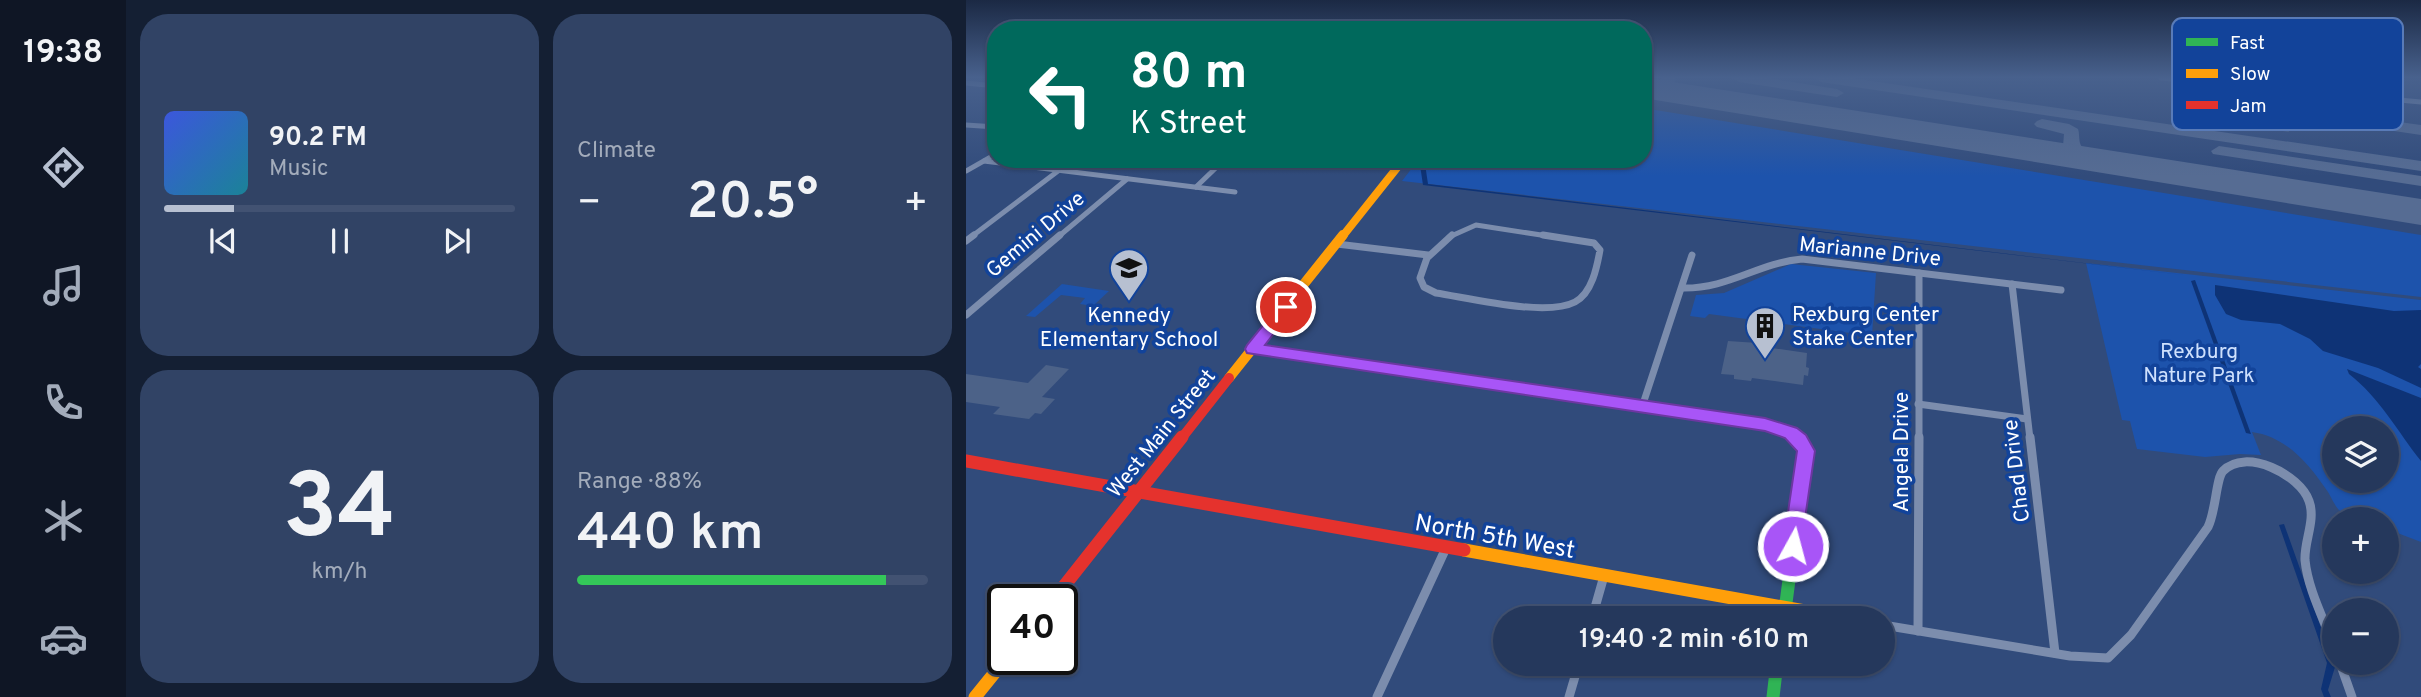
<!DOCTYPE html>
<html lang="en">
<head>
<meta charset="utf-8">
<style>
	body { margin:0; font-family:Overpass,sans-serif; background:#314365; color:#f1f3f6; height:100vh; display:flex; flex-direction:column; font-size:26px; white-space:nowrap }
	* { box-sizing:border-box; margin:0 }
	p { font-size:23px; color:#a3acbb }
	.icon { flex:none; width:38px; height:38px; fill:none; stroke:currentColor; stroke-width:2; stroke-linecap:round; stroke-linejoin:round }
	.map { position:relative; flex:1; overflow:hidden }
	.side { display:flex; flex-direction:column; gap:14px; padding:14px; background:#141f33; width:840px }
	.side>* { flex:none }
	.hud { position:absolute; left:21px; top:21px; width:665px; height:147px; border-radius:28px; box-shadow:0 2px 5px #0004,0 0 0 2px #425272; background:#00695c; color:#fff; overflow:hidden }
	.controls { position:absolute; left:1356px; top:416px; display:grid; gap:14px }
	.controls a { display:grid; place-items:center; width:77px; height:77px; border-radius:50%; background:#25385c; box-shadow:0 2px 5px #0004,0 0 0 2px #425272; font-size:35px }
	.speed { position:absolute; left:21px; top:584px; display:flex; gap:14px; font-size:35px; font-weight:700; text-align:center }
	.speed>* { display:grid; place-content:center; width:91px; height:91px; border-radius:50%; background:#25385c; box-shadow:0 2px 5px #0004,0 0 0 2px #425272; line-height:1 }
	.speed .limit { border:4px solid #111; border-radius:10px; background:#fff; color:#111 }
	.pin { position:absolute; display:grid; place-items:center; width:60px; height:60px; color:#fff; margin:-30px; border:4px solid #fff; border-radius:50%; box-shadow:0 2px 7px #0007 }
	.me { position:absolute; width:77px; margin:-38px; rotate:7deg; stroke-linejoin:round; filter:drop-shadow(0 0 5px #0008) }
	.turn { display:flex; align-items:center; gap:24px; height:147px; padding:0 28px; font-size:32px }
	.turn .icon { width:91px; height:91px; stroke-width:2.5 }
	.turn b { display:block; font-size:49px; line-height:60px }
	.big { font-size:52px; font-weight:600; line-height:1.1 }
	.side .widget { flex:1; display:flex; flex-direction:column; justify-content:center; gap:10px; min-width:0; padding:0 24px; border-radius:28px; background:#314365 }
	.side .dial { align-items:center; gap:0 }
	.dial b { font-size:91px; line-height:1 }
	.song { display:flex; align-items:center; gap:21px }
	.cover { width:84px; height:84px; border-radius:10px; background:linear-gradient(135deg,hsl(230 70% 55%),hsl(190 70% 35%)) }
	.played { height:7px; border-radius:4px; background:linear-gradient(90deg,#b7c0d1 20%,#425272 20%) }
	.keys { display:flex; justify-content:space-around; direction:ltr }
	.heat { display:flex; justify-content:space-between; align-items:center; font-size:38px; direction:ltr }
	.charge { height:10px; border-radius:5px; background:linear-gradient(90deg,#34c759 88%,#425272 0) }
	.side .tiles { flex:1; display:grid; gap:14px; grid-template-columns:repeat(2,1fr) }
	.trip { position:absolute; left:527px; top:606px; width:402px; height:70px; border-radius:35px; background:#25385c; box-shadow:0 2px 5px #0004,0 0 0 2px #425272; font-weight:600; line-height:70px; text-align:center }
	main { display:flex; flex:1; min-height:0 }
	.tabs { display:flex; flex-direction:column; width:126px; justify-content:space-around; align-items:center; background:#0f1625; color:#a3acbb }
	.tabs .icon { width:49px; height:49px }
	.tabs .on { color:#b7c0d1 }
	.tabs b { font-size:32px; color:#f1f3f6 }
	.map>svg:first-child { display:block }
</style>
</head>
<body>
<main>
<nav class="tabs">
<b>19:38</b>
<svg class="icon on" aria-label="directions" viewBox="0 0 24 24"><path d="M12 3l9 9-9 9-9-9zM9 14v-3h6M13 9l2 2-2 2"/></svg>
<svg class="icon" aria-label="music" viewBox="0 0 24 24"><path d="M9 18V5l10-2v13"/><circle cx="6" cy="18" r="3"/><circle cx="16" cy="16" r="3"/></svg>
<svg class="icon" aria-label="phone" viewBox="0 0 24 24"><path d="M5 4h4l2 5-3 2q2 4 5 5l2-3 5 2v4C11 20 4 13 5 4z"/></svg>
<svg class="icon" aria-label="climate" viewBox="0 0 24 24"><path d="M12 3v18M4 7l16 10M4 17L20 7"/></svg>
<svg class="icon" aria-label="car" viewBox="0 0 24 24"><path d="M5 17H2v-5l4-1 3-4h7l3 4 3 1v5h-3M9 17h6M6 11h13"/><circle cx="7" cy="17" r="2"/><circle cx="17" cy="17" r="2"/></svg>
</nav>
<section class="side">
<div class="tiles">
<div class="widget">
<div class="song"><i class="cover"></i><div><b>90.2 FM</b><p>Music</p></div></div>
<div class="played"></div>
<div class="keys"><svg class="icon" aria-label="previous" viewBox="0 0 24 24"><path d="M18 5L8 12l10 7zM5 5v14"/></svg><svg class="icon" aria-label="pause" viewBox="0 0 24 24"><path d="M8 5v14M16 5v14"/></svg><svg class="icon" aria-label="next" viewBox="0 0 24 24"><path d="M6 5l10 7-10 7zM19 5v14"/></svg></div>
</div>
<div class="widget"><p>Climate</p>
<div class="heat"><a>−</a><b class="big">20.5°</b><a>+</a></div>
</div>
<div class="widget dial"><b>34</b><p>km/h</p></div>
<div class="widget"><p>Range · 88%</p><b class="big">440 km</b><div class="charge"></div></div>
</div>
</section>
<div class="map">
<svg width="1455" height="697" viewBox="0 0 1455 697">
	<rect width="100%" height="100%" fill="#314b7b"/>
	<g fill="#1d53ac" fill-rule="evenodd">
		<path d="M 677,108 L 1455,235 L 1455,297 L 436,181 L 453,159 L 677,159 Z"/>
		<path d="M 1120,263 L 1455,300 L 1455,542 L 1421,529 L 1421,520 C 1406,520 1385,521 1373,510 C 1369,506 1365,497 1362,492 C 1343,464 1321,437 1286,432 L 1295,455 L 1274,454 L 1239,457 L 1171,449 L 1164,421 L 1156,420 ZM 1368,429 L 1421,429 L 1421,481 L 1368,481 Z"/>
		<path d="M 825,264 L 910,273 L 906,336 L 743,314 L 739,318 L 724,316 L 730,295 L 758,293 Z"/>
		<path d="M 96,284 L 143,291 L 127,306 L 114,304 L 119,298 L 95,295 L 69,317 L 60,316 Z"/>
	</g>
	<g fill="#0e3376">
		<path d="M 459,159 L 463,159 L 459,164 L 462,184 L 1226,276 L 457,185 L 454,165 Z"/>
		<path d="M 1229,280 L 1285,434 L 1280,433 L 1225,281 Z"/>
		<path d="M 1249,285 L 1428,311 L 1455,310 L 1455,364 L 1452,367 L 1455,369 L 1455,388 L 1412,368 L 1357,351 L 1344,339 L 1314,324 L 1275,320 L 1260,314 L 1249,295 Z"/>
		<path d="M 1381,369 L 1455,398 L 1455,461 C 1432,432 1413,397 1383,374 Z"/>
		<path d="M 1318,524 L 1369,667 L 1362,690 L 1365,697 L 1358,697 L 1355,689 L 1361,663 L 1313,525 Z"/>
	</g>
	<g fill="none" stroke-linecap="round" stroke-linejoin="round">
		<g fill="#566c93" fill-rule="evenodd">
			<path d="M 696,78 L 710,78 L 707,85 L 715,93 L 713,96 C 704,98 697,93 692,86 Z"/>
			<path d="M 766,78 L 801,78 L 871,89 L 878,93 L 871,97 L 773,82 Z"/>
			<path d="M 848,78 L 885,78 L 1455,161 L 1455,171 L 855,82 Z"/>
			<path d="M 1346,110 L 1455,125 L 1455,135 L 1341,118 L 1338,115 L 1341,112 Z"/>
			<path d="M 1076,119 L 1103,124 L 1112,129 C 1114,134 1112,142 1116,147 C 1121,154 1131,154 1137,160 L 1135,163 L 1123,163 L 1105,154 L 1081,156 L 1079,153 L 1081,150 L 1097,146 L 1098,134 L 1071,127 L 1068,124 L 1071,121 Z"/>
			<path d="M 1253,146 L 1455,176 L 1455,186 L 1247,154 L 1245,151 Z"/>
		</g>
		<path fill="#566c93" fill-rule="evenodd" d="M 687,79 L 1455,199 L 1455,225 L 677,98 L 677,82 Z"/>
	</g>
	<g fill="#4c6288">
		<path d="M 1280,107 L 1315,112 L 1323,132 L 1286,127 Z"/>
		<path d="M 762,341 L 792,343 L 792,346 L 841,353 L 840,367 L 843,368 L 842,376 L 838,375 L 837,385 L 786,378 L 785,381 L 768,379 L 768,375 L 755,374 Z"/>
		<path d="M 80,365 L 103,369 L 76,397 L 89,399 L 75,414 L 69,413 L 63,419 L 27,414 L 34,407 L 0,402 L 0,374 L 62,383 Z"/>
	</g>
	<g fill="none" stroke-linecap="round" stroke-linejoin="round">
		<g stroke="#7c8dad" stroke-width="5">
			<path d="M 1195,78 L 1455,102"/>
			<path d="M 0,83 L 30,86"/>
			<path d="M 0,125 L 30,127"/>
			<path d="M 18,161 L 269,192"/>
			<path d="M 0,171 L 30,154"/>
			<path d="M 230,187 L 259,159"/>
			<path d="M 5,237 L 92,171"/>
			<path d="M 92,237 L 161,179"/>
			<path d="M 483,237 L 510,225 L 588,237"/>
		</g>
		<g stroke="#7c8dad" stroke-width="7">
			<path d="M 486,235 L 461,258 L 454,278 L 458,287 L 470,293 C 503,298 580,317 609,302 C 626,293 631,267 634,250 L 628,243 L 577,235"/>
			<path d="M 0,241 L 8,235"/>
			<path d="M 371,244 L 462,255"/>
			<path d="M 1046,284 L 1064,439"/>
			<path d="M 716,288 C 763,289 791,263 836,259 L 1095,290"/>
			<path d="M 0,315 L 94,235"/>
			<path d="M 952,404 L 1061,419"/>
			<path d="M 676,407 L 726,255"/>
			<path d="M 953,439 L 953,273"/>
		</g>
		<g stroke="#7c8dad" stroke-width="9">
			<path d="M 1064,437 L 1089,653"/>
			<path d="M 626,618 L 638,576"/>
			<path d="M 917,625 L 1104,656 L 1142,658 L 1165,635 L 1242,527 C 1250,511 1250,478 1257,471 C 1280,447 1334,475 1343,501 C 1350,520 1338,541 1339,560 C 1342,590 1358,619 1368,647"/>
			<path d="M 952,631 L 953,437"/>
			<path d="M 1374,663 L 1386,697"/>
			<path d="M 411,697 L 480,548"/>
			<path d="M 603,697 L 613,663"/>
		</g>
		<g stroke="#30b455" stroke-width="13">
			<path d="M 818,618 L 840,451 L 835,441"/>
			<path d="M 807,697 L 811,663"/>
		</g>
		<path stroke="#ff9f0a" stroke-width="8" d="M 376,237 L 438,159"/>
		<g stroke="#ff9f0a" stroke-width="10">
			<path d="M 287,349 L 799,424 L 824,432 L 833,439"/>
			<path d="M 263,378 L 377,235"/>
		</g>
		<g stroke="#ff9f0a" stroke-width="13">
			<path d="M 831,437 L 835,441"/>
			<path d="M 498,550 L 878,618"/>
			<path d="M 9,697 L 39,660"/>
		</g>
		<path stroke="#e5322d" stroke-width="10" d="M 215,439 L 263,378"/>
		<g stroke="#e5322d" stroke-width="13">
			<path d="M 0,461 L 498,550"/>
			<path d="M 87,600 L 216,437"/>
		</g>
	</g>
	<linearGradient id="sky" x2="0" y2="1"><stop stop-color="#1b2944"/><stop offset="0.44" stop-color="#48618d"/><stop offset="1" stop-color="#48618d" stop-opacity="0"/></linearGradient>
	<rect width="1455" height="176" fill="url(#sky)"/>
	<path fill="#a855f7" stroke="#6d37a1" stroke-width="2" d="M 320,302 L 328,307 L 299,345 L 799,418 L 831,428 L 840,435 L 849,451 L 834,552 L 827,555 L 820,552 L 817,546 L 831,451 L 819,438 L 799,431 L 281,353 L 279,349 L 281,345 L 315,303 Z"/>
	<defs>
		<g id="school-pin" transform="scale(2.0125)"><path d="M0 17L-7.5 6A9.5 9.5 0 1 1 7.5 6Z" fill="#b7c0d1" stroke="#12439a"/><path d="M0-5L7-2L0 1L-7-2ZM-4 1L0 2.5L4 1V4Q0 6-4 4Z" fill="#111"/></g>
		<g id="building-pin" transform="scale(2.0125)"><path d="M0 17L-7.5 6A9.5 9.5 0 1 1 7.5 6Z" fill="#b7c0d1" stroke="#12439a"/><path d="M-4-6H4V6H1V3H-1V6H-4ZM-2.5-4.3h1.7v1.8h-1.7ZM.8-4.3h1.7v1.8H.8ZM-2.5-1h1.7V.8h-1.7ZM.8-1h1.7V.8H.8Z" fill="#111"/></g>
	</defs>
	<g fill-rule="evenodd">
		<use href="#school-pin" x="163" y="268"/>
		<use href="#building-pin" x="799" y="326"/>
	</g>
	<g text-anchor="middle" stroke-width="7" stroke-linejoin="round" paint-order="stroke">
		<g font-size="21" fill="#fff" stroke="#12439a">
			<text transform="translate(69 234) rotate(-40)" y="7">Gemini Drive</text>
			<text transform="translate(904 251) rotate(6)" y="7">Marianne Drive</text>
			<text transform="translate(195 433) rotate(-51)" y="7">West Main Street</text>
			<text transform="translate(935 452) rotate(-90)" y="7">Angela Drive</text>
			<text transform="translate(1050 471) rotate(-97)" y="7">Chad Drive</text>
		</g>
		<g font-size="21" fill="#fff" stroke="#12439a" text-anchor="start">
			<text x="826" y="321">Rexburg Center<tspan x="826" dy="24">Stake Center</tspan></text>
			<text x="163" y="322" text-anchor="middle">Kennedy<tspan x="163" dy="24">Elementary School</tspan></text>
		</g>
		<g font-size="21" fill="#cee0fd" stroke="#12439a">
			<text x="1233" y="358">Rexburg<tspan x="1233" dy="24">Nature Park</tspan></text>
		</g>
		<g font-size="24" fill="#fff" stroke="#12439a">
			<text transform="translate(529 536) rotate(10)" y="8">North 5th West</text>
		</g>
	</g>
	<rect x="1206" y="18" width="231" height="112" rx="10" fill="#12439a" stroke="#597bb8" stroke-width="2"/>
	<rect x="1220" y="38" width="32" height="8" fill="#30b455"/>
	<rect x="1220" y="69" width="32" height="9" fill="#ff9f0a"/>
	<rect x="1220" y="101" width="32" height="8" fill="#e5322d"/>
	<g font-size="19" fill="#fff">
		<text x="1264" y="49">Fast</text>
		<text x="1264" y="80">Slow</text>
		<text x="1264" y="112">Jam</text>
	</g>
</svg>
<div class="controls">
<a><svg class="icon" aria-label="layers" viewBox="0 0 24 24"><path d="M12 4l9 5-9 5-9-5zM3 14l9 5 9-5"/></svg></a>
<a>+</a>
<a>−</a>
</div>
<div class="speed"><div class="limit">40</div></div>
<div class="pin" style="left:320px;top:307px;background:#d93025"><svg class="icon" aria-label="arrive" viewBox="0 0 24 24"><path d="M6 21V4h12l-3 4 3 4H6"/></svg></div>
<svg class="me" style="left:827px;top:546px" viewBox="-20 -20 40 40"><circle r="17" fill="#a855f7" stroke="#fff" stroke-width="3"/><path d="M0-11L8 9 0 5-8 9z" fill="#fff"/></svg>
<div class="trip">19:40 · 2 min · 610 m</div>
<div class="hud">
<div class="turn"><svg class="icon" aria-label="left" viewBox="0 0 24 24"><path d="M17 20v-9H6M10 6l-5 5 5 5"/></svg><div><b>80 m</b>K Street</div></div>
</div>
</div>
</main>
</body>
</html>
